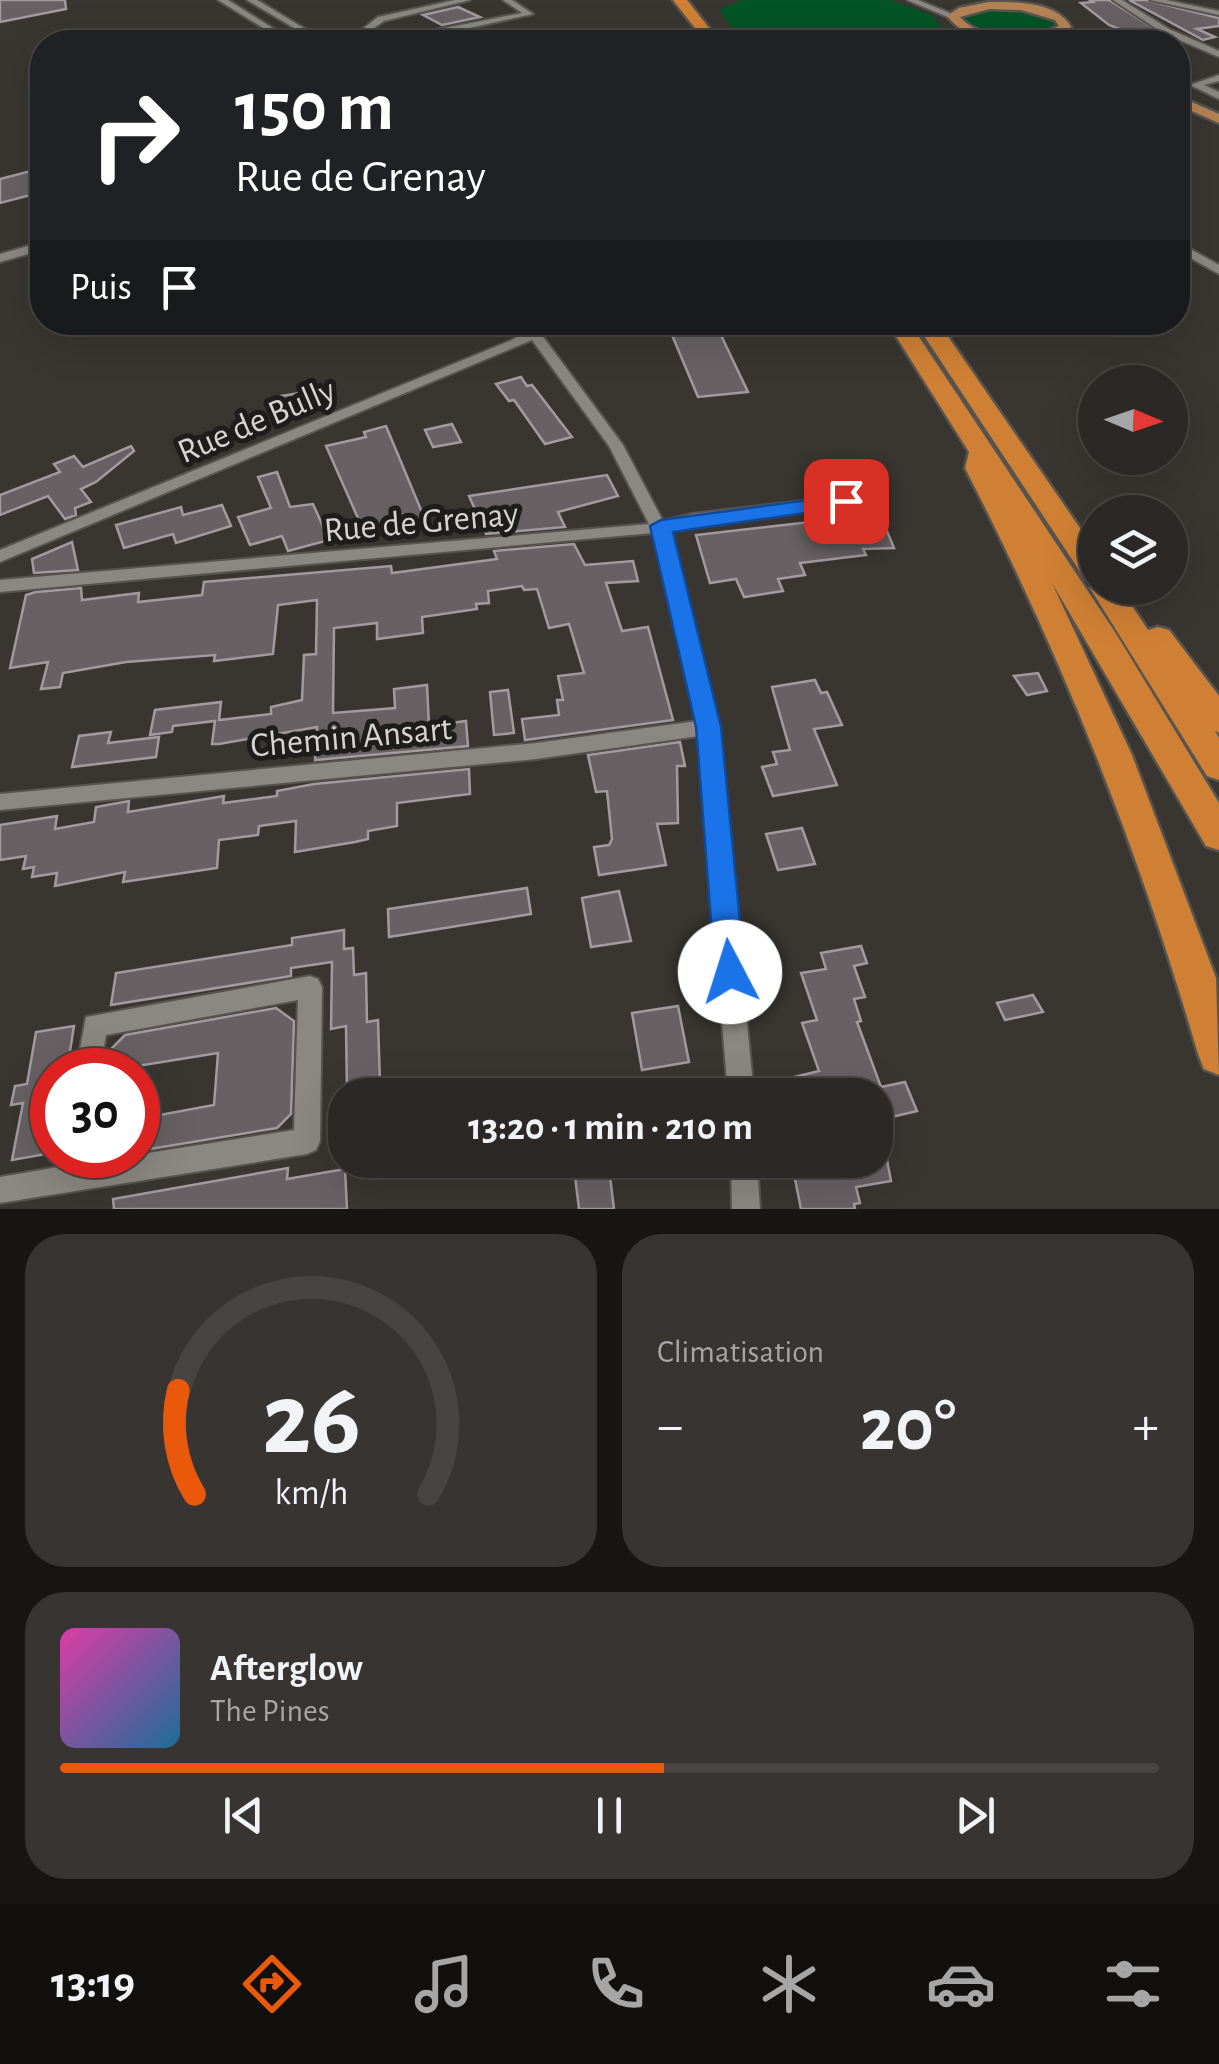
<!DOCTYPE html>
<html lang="fr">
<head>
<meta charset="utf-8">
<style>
	body { margin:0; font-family:"Alegreya Sans",sans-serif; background:#373432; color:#f1f3f6; height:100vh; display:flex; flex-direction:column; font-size:38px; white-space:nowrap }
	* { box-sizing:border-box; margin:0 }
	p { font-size:32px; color:#a6a6a7 }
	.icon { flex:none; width:55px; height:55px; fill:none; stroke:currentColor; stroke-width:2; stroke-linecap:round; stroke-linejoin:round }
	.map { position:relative; height:1209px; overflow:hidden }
	.sheet { display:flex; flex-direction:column; gap:25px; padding:25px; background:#181614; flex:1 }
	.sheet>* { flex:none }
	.top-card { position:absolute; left:30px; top:30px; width:1160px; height:305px; border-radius:40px; box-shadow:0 10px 40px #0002,0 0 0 2px #474442; background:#202124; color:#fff; overflow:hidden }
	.needle { width:65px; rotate:92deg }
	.controls { position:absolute; left:1078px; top:365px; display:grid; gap:20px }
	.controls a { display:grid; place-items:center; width:110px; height:110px; border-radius:50%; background:#2b2825; box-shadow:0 10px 40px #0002,0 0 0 2px #474442; font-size:50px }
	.speed { position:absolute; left:30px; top:1048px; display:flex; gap:20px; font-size:50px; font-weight:700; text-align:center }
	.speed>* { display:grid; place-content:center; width:130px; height:130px; border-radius:50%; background:#2b2825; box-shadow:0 10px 40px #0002,0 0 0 2px #474442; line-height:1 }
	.speed .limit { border:15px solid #d22; background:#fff; color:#111 }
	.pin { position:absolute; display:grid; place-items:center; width:85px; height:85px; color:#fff; margin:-42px; border-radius:20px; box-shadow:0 5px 15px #0006 }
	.me { position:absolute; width:110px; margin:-55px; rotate:355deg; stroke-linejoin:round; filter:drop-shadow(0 0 8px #0008) }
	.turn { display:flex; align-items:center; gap:35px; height:210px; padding:0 40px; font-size:45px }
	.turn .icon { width:130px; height:130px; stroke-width:2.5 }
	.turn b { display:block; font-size:70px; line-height:85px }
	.then { display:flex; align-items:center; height:95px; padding:0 40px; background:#0003; gap:20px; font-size:38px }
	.big { font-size:75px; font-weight:700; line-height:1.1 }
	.sheet .tile { flex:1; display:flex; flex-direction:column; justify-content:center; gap:15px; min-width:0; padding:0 35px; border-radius:40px; background:#373432 }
	.sheet .dial { align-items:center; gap:0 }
	.dial svg { height:260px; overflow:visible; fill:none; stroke:#474442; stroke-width:7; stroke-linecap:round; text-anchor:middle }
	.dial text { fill:#f1f3f6; stroke:none }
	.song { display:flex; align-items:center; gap:30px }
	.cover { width:120px; height:120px; border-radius:15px; background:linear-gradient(135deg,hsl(320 70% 55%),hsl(200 70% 35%)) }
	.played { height:10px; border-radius:5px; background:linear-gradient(90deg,#ea580c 55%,#474442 55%) }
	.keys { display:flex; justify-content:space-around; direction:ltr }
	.heat { display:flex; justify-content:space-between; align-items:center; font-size:55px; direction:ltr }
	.sheet .tiles { flex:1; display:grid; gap:25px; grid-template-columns:1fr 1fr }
	.tile:last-child { grid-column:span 2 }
	.trip { position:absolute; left:328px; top:1078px; width:565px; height:100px; border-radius:40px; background:#2b2825; box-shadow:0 10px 40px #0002,0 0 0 2px #474442; font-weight:700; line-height:100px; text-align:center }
	.dock { display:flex; height:160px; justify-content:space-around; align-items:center; background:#11100f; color:#a6a6a7 }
	.dock .icon { width:70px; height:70px }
	.dock .current { color:#ea580c }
	.dock b { font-size:45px; color:#f1f3f6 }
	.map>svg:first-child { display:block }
</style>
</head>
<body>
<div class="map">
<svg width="1219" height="1209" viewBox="0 0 1219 1209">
	<rect width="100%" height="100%" fill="#393631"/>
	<g fill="#025325">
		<path d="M 742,0 L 890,0 L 932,15 L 946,33 L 946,42 L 745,42 L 723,17 L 721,8 Z"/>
		<path d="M 1018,7 L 1052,18 L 1055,28 C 1029,41 986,38 964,20 L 963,15 L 977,8 Z"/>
	</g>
	<g fill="#676163" stroke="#a19b9d" stroke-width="2.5">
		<path d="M 0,0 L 65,0 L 66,9 L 0,22 Z"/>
		<path d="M 1090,0 L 1109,0 L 1176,42 L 1152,42 L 1109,25 L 1081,3 L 1093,2 Z"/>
		<path d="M 1129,0 L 1146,0 L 1219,18 L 1219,26 L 1197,29 L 1215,37 L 1203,40 Z"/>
		<path d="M 458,7 L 480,17 L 442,25 L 423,15 Z"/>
		<path d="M 42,168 L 42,192 L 0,203 L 0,179 Z"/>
		<path d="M 719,331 L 748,392 L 698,397 L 672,335 Z"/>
		<path d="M 521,377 L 527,386 L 532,385 L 572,437 L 545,444 L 514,400 L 509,401 L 496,384 Z"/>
		<path d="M 318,390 L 333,402 L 286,418 L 281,396 Z"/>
		<path d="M 452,424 L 461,442 L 433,447 L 425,430 Z"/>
		<path d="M 386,426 L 424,517 L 365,534 L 326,446 L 366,437 L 364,432 Z"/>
		<path d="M 131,446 L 134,451 L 96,482 L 81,489 L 91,502 L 75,508 L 76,515 L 65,519 L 48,496 L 0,515 L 0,495 L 60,472 L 54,464 L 74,456 L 83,467 Z"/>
		<path d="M 277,472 L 290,507 L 313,504 L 329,540 L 288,551 L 282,536 L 250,545 L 238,517 L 271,508 L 258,477 Z"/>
		<path d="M 607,475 L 618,496 L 558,512 L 565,527 L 486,534 L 469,496 Z"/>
		<path d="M 222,505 L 231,526 L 176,543 L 173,534 L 124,548 L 116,525 L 181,507 L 183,515 Z"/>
		<path d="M 880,514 L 894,548 L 863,549 L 866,555 L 800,563 L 805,575 L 778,579 L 783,591 L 744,597 L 736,579 L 710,583 L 696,535 Z"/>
		<path d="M 72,542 L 78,570 L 34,573 L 32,559 Z"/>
		<path d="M 574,544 L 585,565 L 633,561 L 638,581 L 606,583 L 622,631 L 648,627 L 673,720 L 525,740 L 522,719 L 559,715 L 557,700 L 563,700 L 558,676 L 584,673 L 569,624 L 549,628 L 537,589 L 524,590 L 522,586 L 488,591 L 489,603 L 476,604 L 477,609 L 422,617 L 423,633 L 377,639 L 377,623 L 334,628 L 333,713 L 395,708 L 394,689 L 427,685 L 429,726 L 466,721 L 468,746 L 315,760 L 317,727 L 219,744 L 212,744 L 215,721 L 173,726 L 172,732 L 150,735 L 155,710 L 221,702 L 219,720 L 271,714 L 271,707 L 302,700 L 304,655 L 316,654 L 317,600 L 278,605 L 273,654 L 214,661 L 215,655 L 126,662 L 63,673 L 60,687 L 41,689 L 48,662 L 10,668 L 26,595 L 36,592 L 81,588 L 82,600 L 139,593 L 138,602 L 202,595 L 204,582 L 391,566 L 392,573 L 497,559 L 494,551 Z"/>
		<path d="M 1038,673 L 1047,691 L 1027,695 L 1014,676 Z"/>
		<path d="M 815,680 L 821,693 L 827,692 L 842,725 L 814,729 L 837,785 L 773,796 L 762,767 L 777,764 L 773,752 L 790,750 L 772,687 Z"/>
		<path d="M 508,690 L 514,733 L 494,735 L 490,692 Z"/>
		<path d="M 111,732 L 108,743 L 159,737 L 156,757 L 72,767 L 79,736 Z"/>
		<path d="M 680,742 L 685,766 L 677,766 L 678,823 L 657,824 L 666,865 L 599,875 L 594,847 L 609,845 L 612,839 L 607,791 L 596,792 L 588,755 Z"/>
		<path d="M 469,769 L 470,794 L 397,803 L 397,826 L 368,831 L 368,839 L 355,842 L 295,852 L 296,821 L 259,826 L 258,835 L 219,840 L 217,868 L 123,882 L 125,872 L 55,886 L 57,873 L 32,877 L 34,867 L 23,869 L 26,856 L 0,860 L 0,825 L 57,816 L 55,829 L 94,822 L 96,807 L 129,801 L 128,812 L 224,796 L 223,803 L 277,796 L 277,791 L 314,784 Z"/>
		<path d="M 802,828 L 815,864 L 778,870 L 766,834 Z"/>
		<path d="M 527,888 L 531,914 L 389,937 L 388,909 Z"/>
		<path d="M 619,891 L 631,941 L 591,947 L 582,898 Z"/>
		<path d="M 344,930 L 344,949 L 353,948 L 354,975 L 366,973 L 367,1022 L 378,1020 L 380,1084 L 369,1086 L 369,1095 L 347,1095 L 346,1026 L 331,1029 L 332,962 L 291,968 L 291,976 L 111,1005 L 116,973 L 292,945 L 292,938 Z"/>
		<path d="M 861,946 L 867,963 L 854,966 L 865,997 L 854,999 L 861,1021 L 857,1022 L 881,1087 L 905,1082 L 917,1111 L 875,1121 L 875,1095 L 758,1095 L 757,1086 L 819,1071 L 802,1023 L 817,1020 L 801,973 L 826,969 L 821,953 Z"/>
		<path d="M 1033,995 L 1043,1012 L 1005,1020 L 997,1003 Z"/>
		<path d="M 678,1006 L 689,1062 L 642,1070 L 632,1013 Z"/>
		<path d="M 276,1008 L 294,1021 L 291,1114 L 277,1128 L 138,1151 L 138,1119 L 214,1105 L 218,1053 L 137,1066 L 136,1070 L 104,1070 L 107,1053 L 125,1035 Z"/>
		<path d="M 74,1026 L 67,1070 L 52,1070 L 52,1153 L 12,1160 L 23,1103 L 11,1105 L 15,1086 L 27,1084 L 36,1032 Z"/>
		<path d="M 573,1160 L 608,1160 L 614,1209 L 579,1209 Z"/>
		<path d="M 826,1160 L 887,1160 L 891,1181 L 856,1187 L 860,1203 L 854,1204 L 855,1209 L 801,1209 L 792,1164 Z"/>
		<path d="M 288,1168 L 287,1179 L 345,1169 L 347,1209 L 114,1209 L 113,1199 Z"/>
	</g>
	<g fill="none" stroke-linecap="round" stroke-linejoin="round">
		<g stroke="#575450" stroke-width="4">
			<g id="minor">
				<path d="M 218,0 L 228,0 L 295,42 L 286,42 Z"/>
				<path d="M 247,0 L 257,0 L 327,42 L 318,42 Z"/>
				<path d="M 455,0 L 470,0 L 384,21 L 364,35 L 420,33 L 522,13 L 503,0 L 512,0 L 533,14 L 420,39 L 355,41 L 351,38 L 378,17 Z"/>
				<path d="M 907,0 L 918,0 L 957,16 L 950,18 Z"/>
				<path d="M 1113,0 L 1122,0 L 1169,29 L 1219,51 L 1219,57 L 1163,33 Z"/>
				<path d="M 1150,0 L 1166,0 L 1219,11 L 1219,15 Z"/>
				<path d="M 967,26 L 971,29 L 973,42 L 965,42 L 963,29 Z"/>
				<path d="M 1219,75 L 1219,81 L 1204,85 L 1219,92 L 1219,99 L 1190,85 Z"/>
				<path d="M 42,242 L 42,250 L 0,262 L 0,254 Z"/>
				<path d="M 1178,242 L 1219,265 L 1219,274 L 1178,251 Z"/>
				<path d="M 541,322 L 557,322 L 541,334 L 623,445 L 663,521 L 692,514 L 846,496 L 854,501 L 846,506 L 692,524 L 668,530 L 674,542 L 718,727 L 754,1095 L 728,1095 L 699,736 L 536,759 L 0,810 L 0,794 L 536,743 L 697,721 L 658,542 L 653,533 L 0,592 L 0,580 L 649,524 L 609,446 L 532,340 L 0,562 L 0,550 L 512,340 Z"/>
				<path d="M 310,976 L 318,979 L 322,987 L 320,1141 L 316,1150 L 307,1154 L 0,1203 L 0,1177 L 58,1167 L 60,1155 L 86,1155 L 85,1163 L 294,1130 L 298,1000 L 106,1035 L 100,1070 L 76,1070 L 86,1017 Z"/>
				<path d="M 731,1160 L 757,1160 L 760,1209 L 732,1209 Z"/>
			</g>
		</g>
		<g stroke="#575450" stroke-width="5">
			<g id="major">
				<path d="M 989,2 C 1016,2 1056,1 1071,27 L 1068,31 L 1080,42 L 1067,42 L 1059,36 C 1023,48 973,48 947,16 L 959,8 ZM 989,9 L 1021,10 L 1055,20 L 1059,26 C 1031,41 982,42 960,17 Z"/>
				<path d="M 1178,96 L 1219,114 L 1219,123 L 1178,105 Z"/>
			</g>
		</g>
		<g stroke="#575450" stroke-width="5">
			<g id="highway">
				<path d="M 673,0 L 687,0 L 720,42 L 706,42 Z"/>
				<path d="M 887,322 L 909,322 L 1115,632 L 1219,803 L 1219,850 L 1206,846 L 1052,583 L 1132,755 L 1216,978 L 1219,1075 L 1204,1069 L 1198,1054 C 1139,850 1062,656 965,468 L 969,452 Z"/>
				<path d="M 915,322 L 938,322 L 1095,550 L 1095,588 L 1120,588 L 1148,630 L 1158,627 L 1169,630 L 1219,696 L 1219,733 L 1215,731 L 1219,738 L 1219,780 L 1207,776 L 1090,588 L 1094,582 L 1085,579 Z"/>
			</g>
		</g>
		<use href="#minor" fill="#8b8782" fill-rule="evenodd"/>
		<use href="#major" fill="#b48354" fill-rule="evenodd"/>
		<use href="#highway" fill="#cf8035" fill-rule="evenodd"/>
	</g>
	<path fill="#1a73e8" stroke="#114b97" stroke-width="2.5" d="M 846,495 L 856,501 L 853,506 L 673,532 L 721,727 L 745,972 L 741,982 L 730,987 L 720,982 L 715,972 L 696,727 L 650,526 L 661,520 Z"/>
	<g text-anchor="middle" stroke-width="10" stroke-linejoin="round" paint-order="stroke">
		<g font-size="35" fill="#d6d4d1" stroke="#1f1d1b">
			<text transform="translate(256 420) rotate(-23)" y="12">Rue de Bully</text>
			<text transform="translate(421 521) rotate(-5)" y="12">Rue de Grenay</text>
			<text transform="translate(351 736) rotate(-5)" y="12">Chemin Ansart</text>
		</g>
	</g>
</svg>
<div class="controls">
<a><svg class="needle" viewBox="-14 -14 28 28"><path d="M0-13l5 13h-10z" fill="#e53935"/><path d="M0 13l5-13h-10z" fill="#a6a6a7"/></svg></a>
<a><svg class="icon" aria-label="layers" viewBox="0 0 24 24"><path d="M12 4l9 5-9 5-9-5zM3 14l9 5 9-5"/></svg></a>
</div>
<div class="speed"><div class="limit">30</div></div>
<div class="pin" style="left:846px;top:501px;background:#d93025"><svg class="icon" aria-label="arrive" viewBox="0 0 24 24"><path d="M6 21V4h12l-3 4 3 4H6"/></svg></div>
<svg class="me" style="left:730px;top:972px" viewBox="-20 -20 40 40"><circle r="19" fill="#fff"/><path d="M0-13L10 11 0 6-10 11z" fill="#1a73e8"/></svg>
<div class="trip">13:20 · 1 min · 210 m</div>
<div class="top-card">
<div class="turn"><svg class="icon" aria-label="right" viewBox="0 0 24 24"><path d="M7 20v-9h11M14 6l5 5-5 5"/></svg><div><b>150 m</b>Rue de Grenay</div></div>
<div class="then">Puis<svg class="icon" aria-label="arrive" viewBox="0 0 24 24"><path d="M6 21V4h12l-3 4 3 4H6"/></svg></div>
</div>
</div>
<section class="sheet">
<div class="tiles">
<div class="tile dial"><svg viewBox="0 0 100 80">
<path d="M14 69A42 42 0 1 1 86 69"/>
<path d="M14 69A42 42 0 0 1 9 37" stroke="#ea580c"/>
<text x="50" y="56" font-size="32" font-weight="700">26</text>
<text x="50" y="72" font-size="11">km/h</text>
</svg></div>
<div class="tile"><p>Climatisation</p>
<div class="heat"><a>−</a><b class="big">20°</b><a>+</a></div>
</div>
<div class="tile">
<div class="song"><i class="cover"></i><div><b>Afterglow</b><p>The Pines</p></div></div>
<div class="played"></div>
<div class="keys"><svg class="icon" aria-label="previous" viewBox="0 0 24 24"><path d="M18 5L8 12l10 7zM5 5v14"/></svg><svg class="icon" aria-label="pause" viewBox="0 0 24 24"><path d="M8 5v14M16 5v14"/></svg><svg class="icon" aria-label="next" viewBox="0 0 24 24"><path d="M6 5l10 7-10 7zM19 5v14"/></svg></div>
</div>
</div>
</section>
<nav class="dock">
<b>13:19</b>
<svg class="icon current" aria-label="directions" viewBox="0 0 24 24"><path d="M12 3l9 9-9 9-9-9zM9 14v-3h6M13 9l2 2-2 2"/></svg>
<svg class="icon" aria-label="music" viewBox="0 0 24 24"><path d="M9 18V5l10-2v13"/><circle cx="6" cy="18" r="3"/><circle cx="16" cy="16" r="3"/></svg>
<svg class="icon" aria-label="phone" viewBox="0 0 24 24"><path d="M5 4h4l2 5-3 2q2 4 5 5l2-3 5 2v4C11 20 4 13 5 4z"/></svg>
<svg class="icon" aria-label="climate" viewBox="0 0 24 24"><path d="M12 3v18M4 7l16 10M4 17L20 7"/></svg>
<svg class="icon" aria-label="car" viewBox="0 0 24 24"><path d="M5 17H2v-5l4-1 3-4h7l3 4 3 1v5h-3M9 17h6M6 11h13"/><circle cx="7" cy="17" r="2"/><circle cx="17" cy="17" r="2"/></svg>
<svg class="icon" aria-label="filters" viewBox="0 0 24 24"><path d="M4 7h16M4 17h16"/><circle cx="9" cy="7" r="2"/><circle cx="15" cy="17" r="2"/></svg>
</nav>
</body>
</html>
